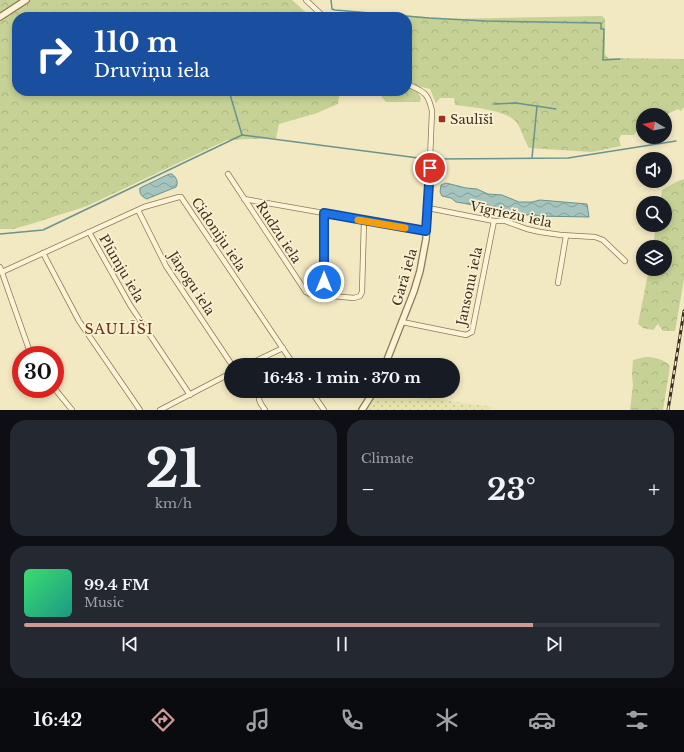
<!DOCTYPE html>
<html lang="en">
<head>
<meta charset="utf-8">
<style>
	body { margin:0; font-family:"Libre Baskerville",serif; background:#242831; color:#f1f3f6; height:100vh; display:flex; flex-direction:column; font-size:15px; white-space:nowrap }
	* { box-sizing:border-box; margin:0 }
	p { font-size:13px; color:#9ea1a6 }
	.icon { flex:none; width:22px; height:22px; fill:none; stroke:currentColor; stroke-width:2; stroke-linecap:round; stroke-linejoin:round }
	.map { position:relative; height:410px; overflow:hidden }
	.panel { display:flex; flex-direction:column; gap:10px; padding:10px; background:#0d0f14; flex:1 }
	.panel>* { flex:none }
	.hud { position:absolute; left:12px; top:12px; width:400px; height:84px; border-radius:16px; box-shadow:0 2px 6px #0003; background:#1a4fa0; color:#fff; overflow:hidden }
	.needle { width:26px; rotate:280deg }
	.buttons { position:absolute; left:636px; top:108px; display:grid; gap:8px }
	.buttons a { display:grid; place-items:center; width:36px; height:36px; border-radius:50%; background:#171b24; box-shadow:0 2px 6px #0003; font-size:20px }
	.speed { position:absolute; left:12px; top:346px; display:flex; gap:8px; font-size:20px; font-weight:700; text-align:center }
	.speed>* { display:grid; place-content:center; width:52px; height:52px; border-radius:50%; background:#171b24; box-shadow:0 2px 6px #0003; line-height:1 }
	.speed .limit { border:6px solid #d22; background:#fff; color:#111 }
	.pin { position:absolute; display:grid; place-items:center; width:34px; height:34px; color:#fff; margin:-17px; border:2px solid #fff; border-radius:50%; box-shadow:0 1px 4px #0007 }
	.me { position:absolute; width:44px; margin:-22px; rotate:0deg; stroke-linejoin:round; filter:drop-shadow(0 0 3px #0008) }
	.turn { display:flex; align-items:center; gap:14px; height:84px; padding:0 16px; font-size:18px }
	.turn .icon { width:52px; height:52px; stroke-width:2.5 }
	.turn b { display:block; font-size:28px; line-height:34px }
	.big { font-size:30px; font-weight:700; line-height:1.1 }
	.panel .card { flex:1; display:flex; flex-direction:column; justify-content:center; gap:6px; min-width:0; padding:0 14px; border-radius:16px; background:#242831 }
	.panel .dial { align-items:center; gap:0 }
	.dial b { font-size:52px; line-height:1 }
	.song { display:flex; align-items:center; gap:12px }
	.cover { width:48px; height:48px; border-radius:6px; background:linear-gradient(135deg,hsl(140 70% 55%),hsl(170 70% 35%)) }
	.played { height:4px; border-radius:2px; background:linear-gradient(90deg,#cd9a96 80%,#363941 80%) }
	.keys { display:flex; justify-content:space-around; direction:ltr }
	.heat { display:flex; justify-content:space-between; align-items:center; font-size:22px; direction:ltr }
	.panel .tiles { flex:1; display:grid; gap:10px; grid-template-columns:1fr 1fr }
	.card:last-child { grid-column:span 2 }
	.trip { position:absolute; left:224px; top:358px; width:236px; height:40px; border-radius:20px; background:#171b24; box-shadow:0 2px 6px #0003; font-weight:700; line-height:40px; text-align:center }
	.dock { display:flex; height:64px; justify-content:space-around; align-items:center; background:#090b0e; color:#9ea1a6 }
	.dock .icon { width:28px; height:28px }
	.dock .on { color:#cd9a96 }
	.dock b { font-size:18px; color:#f1f3f6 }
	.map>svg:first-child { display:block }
</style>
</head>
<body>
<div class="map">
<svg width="684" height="410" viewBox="0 0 684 410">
	<defs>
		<pattern id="farmland-dots" width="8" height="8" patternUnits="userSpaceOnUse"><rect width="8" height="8" fill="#e8e4ae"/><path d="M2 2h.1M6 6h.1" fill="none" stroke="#c8c495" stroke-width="1.8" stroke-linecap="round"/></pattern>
		<pattern id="forest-crowns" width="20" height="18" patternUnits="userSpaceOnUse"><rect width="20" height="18" fill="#c5d195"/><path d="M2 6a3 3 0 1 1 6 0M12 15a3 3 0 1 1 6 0" fill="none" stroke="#aab480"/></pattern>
		<pattern id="water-waves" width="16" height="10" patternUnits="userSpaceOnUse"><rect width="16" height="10" fill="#a5c4be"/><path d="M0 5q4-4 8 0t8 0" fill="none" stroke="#88a09a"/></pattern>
	</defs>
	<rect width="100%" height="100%" fill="#f2e8c2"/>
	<path fill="url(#farmland-dots)" d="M 376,398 L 401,400 L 430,398 L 492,407 L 489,410 L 366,410 Z"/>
	<g fill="url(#forest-crowns)">
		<path d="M 0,0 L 292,0 L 311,17 L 17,17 L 17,91 L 340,91 L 338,104 L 317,113 L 279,124 L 276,138 L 227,140 L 87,206 L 31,224 L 13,229 L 0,229 Z"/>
		<path d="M 374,13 L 451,19 L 602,16 L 605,19 L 605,54 L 608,58 L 684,59 L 684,107 L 681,111 L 678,109 L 665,115 L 643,115 L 643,125 L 638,129 L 634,135 L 621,135 L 619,139 L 621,146 L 592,152 L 529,148 C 524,140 522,130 517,123 C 508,110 471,107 455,105 L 454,98 L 440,98 L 436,103 L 430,89 L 421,87 L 417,91 L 421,98 L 420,102 L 386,102 L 377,91 L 407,91 L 407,17 L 374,17 Z"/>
		<path d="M 684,179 L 684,279 L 675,331 L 663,331 L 658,324 L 653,330 L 643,328 L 638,324 L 649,269 L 665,269 L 665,247 L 653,247 L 656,225 L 665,225 L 665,203 L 660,203 L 662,190 L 676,182 Z"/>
		<path d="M 645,357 C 654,357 664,359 670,366 L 663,410 L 630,410 L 633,385 L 632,375 L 633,360 Z"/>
	</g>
	<g fill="url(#water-waves)" stroke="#6a948d">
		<path d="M 169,174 L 172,174 C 176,177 179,182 176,187 L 149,198 L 147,199 C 142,197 139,194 140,188 Z"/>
		<path d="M 446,183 L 466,188 L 477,189 L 488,194 L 502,195 L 519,202 L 532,202 L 540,200 L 587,204 L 589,217 L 535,216 L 520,214 L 497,209 L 456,202 L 451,198 L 442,196 L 440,192 L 441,185 Z"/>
	</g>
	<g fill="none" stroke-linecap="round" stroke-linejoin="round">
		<g stroke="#6a948d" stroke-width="1.5">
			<path d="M 331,0 L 332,9 L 335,10 L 429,18 L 485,21 L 601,23 L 601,29 L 604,29 L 603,60 L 620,59"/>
			<path d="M 229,91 L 242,135"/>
			<path d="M 494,104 L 516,103 L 556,109"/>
			<path d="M 532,158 L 537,106"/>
			<path d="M 435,159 L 568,158 L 676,141"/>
			<path d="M 0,234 L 43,230 L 242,135 L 426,159"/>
		</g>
		<g stroke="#8e7957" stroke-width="6">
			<g id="minor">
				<path d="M 306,0 L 324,17"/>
				<path d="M 407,84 C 424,92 428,92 432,111 L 428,208 L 494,221 L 505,221 L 527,229 L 540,232 L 561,235 L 595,237 L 603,240 L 625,261"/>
				<path d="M 228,174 L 306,292 L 310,294 L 354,298 L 360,296 L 362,292 L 364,221"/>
				<path d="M 244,199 L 426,231"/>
				<path d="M 138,210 L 166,266 L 232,365"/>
				<path d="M 89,232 L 130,305 L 190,395"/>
				<path d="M 43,253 L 79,321 L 140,410"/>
				<path d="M 0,267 L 31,355"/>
				<path d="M 2,272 L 144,207 L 179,197 L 181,197 L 294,365"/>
				<path d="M 558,283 L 566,236"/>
				<path d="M 324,296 L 324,213"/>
				<path d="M 402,322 L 466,335 L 472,332 L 494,221"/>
				<path d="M 247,365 L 283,348"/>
				<path d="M 55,389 L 72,410"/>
				<path d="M 311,391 L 324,410"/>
				<path d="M 160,410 L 231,373"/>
				<path d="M 265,410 C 259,401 255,398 266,391"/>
			</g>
		</g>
		<g stroke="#8e7957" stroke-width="8">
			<g id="tertiary">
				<path d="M 0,17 L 26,0"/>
				<path d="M 385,365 L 414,291 L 420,271 L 426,239 L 428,208"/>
				<path d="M 362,410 L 374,391"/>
			</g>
		</g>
		<use href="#minor" stroke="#fcf4d6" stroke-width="4.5"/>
		<use href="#tertiary" stroke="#fcf4d6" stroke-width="5.5"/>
		<g stroke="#3c2f1d" stroke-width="3">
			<path id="rail" d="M 668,410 L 684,311"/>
		</g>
		<use href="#rail" stroke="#f9f1d2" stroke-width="1.5" stroke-dasharray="4.5" stroke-linecap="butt"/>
	</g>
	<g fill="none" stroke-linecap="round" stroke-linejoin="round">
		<g stroke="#114b97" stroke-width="10">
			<path id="route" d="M 324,282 L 324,213 L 426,231 L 430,168"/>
		</g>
		<use href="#route" stroke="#1a73e8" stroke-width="7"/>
		<path stroke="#f59e0b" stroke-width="7" d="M 358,220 L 405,228"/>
	</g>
	<rect fill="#a22d21" stroke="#f9f1d2" stroke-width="1.5" x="438" y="115" width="8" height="8" rx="2"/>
	<g text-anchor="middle" stroke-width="3.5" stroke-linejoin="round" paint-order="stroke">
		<g font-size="13" fill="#3c2f1d" stroke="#f9f1d2" text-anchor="start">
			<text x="450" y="124">Saulīši</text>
		</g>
		<g font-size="13" fill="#3c2f1d" stroke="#f9f1d2">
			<text transform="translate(511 214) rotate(12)" y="5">Vīgriežu iela</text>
			<text transform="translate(279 232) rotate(57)" y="5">Rudzu iela</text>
			<text transform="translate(219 234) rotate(56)" y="5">Cidoniju iela</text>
			<text transform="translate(122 268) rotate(60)" y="5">Plūmju iela</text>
			<text transform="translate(404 277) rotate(-74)" y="5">Garā iela</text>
			<text transform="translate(192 283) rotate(57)" y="5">Jāņogu iela</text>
			<text transform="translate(469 286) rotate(-78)" y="5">Jansonu iela</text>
		</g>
		<g font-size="14" letter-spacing="1" fill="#6d3218" stroke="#f9f1d2">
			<text x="119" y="334">SAULĪŠI</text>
		</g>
	</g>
</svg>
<div class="buttons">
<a><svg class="needle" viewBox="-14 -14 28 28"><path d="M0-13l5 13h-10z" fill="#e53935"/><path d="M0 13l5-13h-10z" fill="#9ea1a6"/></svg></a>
<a><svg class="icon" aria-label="sound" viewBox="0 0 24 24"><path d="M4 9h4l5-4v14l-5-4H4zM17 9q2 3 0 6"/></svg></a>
<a><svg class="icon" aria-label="search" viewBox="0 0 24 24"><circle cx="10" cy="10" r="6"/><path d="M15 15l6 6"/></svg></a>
<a><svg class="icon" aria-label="layers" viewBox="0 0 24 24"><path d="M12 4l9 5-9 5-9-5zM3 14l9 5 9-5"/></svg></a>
</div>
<div class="speed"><div class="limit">30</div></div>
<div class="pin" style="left:430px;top:168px;background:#d93025"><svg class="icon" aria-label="arrive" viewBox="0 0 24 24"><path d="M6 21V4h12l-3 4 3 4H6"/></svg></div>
<svg class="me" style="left:324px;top:282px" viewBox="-20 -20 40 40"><circle r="17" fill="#1a73e8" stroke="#fff" stroke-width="3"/><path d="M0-11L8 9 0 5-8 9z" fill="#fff"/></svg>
<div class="trip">16:43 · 1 min · 370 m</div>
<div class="hud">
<div class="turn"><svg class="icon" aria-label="right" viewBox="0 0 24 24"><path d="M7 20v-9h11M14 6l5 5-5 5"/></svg><div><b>110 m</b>Druviņu iela</div></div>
</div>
</div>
<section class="panel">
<div class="tiles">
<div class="card dial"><b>21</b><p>km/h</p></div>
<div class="card"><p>Climate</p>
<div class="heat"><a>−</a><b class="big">23°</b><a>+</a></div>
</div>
<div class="card">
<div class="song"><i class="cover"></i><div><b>99.4 FM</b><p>Music</p></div></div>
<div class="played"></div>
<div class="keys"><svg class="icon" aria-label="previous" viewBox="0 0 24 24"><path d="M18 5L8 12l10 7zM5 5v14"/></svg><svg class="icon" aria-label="pause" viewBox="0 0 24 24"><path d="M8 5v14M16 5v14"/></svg><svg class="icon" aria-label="next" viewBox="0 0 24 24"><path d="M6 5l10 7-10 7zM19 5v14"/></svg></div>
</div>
</div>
</section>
<nav class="dock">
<b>16:42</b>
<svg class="icon on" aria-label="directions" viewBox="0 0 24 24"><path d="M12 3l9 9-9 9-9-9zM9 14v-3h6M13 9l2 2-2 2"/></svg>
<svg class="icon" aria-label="music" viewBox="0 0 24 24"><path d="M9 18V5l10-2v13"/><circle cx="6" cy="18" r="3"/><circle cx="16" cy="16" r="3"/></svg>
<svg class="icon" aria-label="phone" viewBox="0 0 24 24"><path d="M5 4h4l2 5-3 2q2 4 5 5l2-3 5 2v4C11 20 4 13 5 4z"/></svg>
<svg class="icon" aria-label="climate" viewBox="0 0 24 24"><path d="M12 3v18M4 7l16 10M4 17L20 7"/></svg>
<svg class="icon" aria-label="car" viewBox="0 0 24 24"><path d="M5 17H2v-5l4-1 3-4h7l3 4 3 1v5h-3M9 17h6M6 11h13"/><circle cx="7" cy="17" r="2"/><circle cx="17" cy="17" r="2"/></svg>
<svg class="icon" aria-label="filters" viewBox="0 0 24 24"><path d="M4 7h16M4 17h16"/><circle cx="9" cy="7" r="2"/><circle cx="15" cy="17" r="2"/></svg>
</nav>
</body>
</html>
